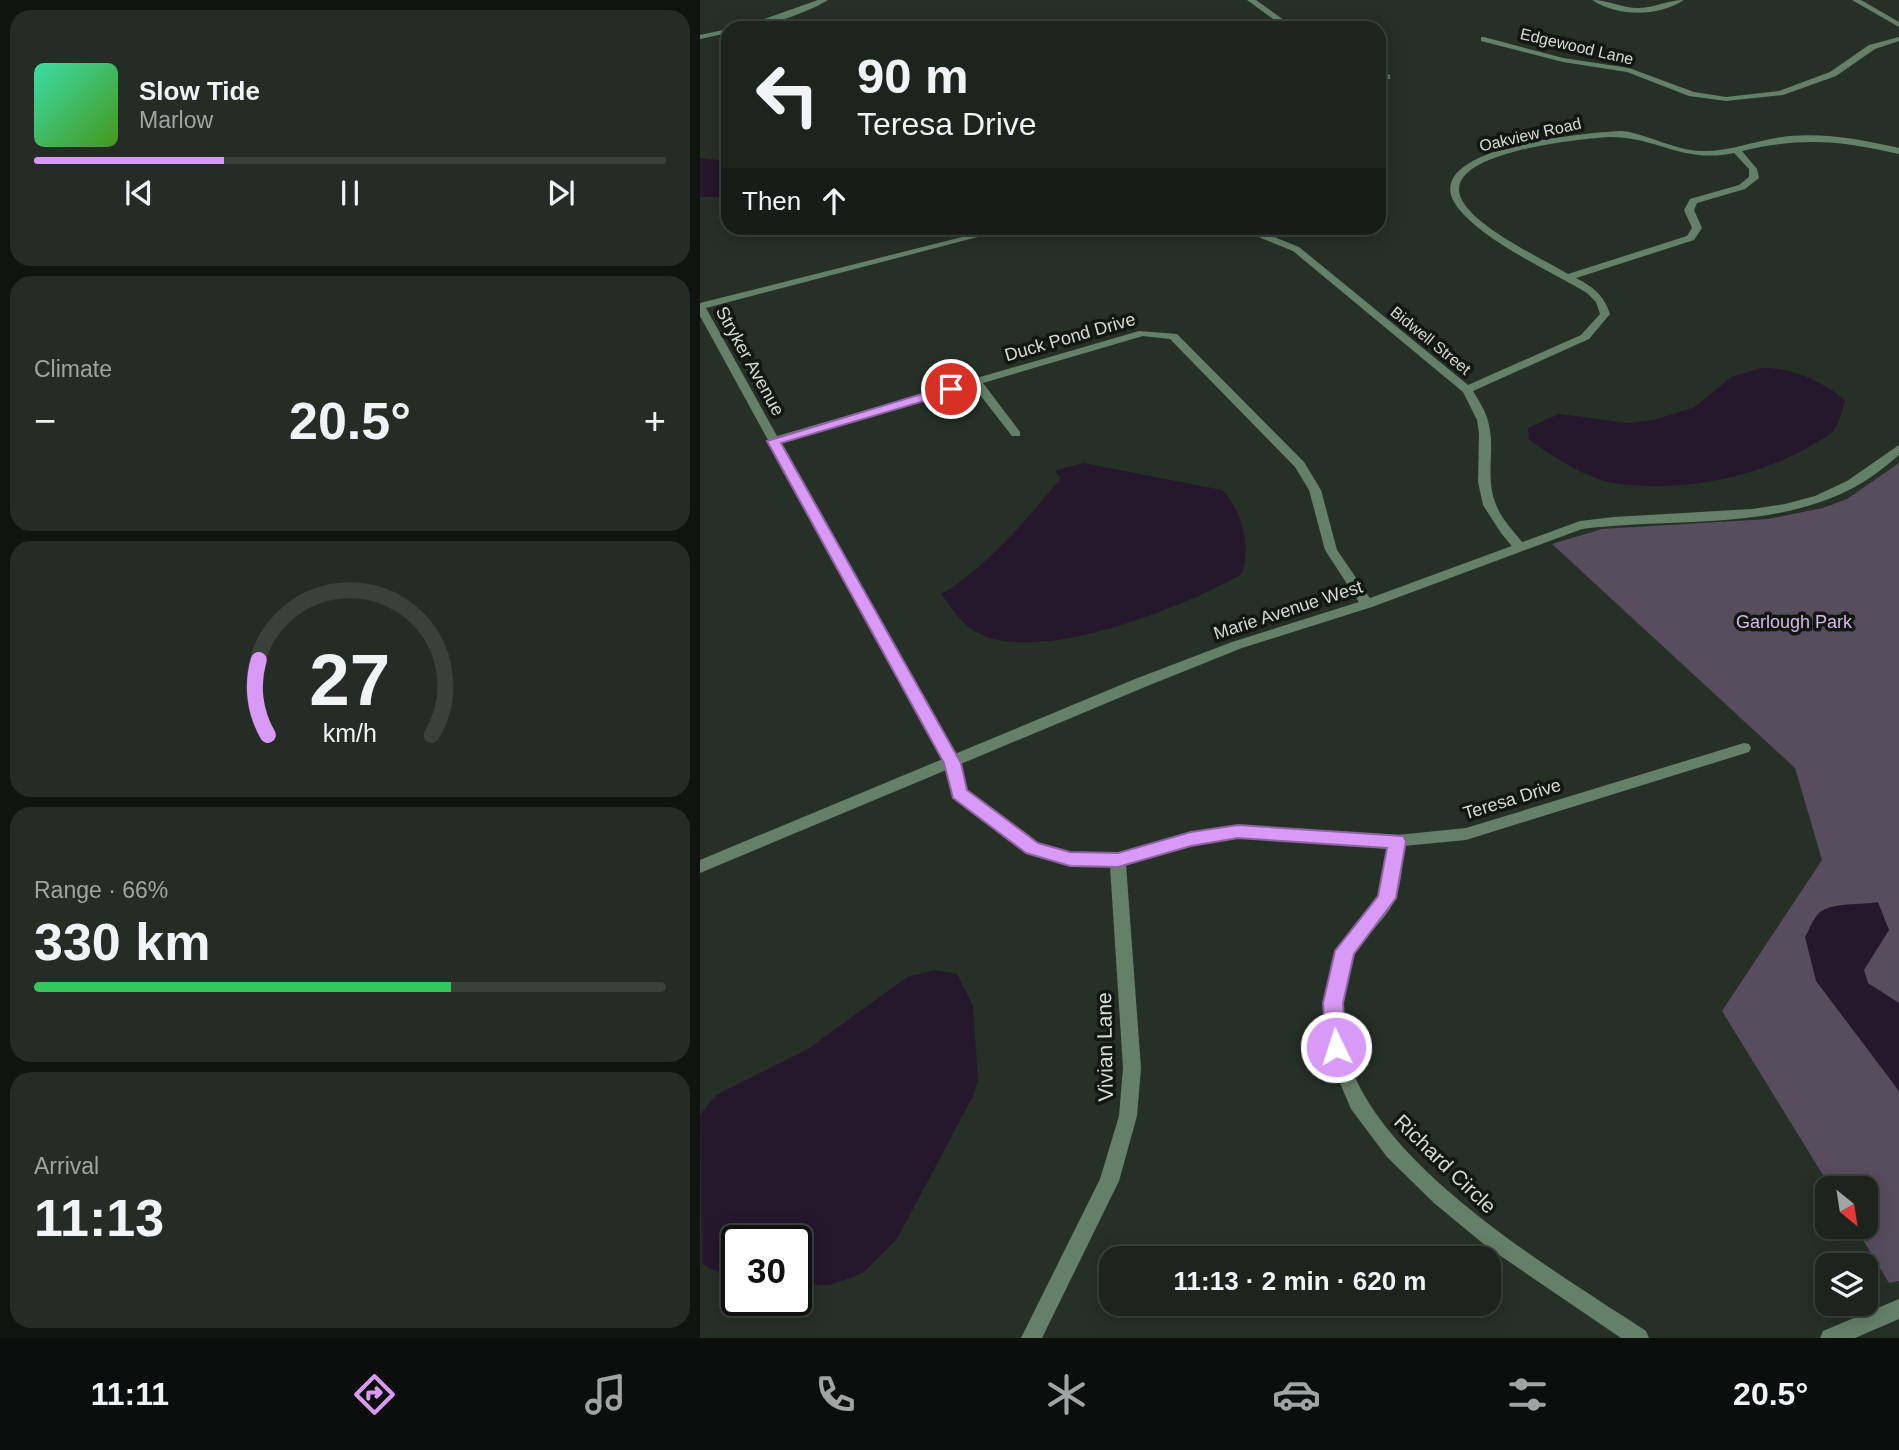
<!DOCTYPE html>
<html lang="en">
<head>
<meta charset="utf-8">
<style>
	body { margin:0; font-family:Arial,sans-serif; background:#252c26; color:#f1f3f6; height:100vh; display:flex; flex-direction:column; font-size:26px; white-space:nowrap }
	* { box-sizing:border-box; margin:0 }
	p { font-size:23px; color:#a0a4a4 }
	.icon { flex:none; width:38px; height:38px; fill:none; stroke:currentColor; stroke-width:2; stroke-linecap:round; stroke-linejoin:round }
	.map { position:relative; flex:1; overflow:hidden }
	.sheet { display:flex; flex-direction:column; gap:10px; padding:10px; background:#0f1410; width:700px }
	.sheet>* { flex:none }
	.top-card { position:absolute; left:21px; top:21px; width:665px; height:214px; border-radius:21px; box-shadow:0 4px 18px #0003,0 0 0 2px #3a413b; background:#1c241d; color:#f1f3f6; overflow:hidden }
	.needle { width:46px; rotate:150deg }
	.controls { position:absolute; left:1115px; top:1176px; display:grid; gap:14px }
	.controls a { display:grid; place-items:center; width:63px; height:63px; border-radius:14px; background:#1c241d; box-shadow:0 4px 18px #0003,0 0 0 2px #3a413b; font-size:35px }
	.speed { position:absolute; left:21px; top:1225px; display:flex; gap:14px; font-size:35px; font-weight:700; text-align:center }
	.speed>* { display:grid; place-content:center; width:91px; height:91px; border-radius:50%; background:#1c241d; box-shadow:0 4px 18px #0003,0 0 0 2px #3a413b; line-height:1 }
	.speed .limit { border:4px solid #111; border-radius:10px; background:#fff; color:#111 }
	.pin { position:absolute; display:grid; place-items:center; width:60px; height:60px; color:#fff; margin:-30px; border:4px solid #fff; border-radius:50%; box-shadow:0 2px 7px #0007 }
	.me { position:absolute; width:77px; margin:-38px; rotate:356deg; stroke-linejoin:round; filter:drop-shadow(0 0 5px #0008) }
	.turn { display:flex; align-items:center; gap:24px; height:147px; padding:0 21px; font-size:32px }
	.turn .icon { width:91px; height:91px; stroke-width:2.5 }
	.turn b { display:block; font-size:49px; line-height:60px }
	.then { display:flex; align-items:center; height:66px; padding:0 21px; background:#0003; gap:14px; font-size:26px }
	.big { font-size:52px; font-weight:600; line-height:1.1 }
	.sheet .widget { flex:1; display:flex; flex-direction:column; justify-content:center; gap:10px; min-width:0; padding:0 24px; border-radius:21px; background:#252c26 }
	.sheet .dial { align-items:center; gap:0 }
	.dial svg { height:182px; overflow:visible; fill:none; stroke:#3a413b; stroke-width:7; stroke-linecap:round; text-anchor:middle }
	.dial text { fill:#f1f3f6; stroke:none }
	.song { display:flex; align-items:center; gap:21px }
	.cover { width:84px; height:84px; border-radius:10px; background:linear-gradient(135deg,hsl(160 70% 55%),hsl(100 70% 35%)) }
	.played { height:7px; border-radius:4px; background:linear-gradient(90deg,#d99af7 30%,#3a413b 30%) }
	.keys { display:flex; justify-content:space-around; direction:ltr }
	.heat { display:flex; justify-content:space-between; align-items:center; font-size:38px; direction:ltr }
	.charge { height:10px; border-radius:5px; background:linear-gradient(90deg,#34c759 66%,#3a413b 0) }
	.trip { position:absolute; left:399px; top:1246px; width:402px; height:70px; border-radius:21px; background:#1c241d; box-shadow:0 4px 18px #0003,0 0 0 2px #3a413b; font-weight:600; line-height:70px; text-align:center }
	.dock { display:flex; height:112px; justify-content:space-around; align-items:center; background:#0b0e0c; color:#a0a4a4 }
	.dock .icon { width:49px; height:49px }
	.dock .selected { color:#d99af7 }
	.dock b { font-size:32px; color:#f1f3f6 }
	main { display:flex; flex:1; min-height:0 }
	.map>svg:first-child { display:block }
</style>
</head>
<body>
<main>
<section class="sheet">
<div class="widget">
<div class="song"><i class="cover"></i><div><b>Slow Tide</b><p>Marlow</p></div></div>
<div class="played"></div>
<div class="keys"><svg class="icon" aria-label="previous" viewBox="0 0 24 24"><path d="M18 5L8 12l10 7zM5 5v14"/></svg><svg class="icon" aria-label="pause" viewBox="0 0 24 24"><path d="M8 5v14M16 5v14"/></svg><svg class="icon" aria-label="next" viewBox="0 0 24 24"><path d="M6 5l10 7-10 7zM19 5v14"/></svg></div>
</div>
<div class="widget"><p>Climate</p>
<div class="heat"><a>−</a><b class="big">20.5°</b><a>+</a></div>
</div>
<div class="widget dial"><svg viewBox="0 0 100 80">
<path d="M14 69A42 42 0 1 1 86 69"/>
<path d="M14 69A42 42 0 0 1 10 36" stroke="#d99af7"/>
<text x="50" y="56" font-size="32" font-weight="700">27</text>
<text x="50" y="72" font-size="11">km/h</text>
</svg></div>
<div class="widget"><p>Range · 66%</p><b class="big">330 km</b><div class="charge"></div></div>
<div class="widget"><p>Arrival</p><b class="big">11:13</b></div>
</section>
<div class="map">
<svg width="1199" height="1338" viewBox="0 0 1199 1338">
	<rect width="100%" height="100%" fill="#263027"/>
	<path fill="#584d5d" d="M 1199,463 L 1199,1281 L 1189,1283 L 1155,1227 L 1166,1227 L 1166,1188 L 1131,1188 L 1022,1011 L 1122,860 L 1095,768 L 852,544 L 902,529 L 1068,519 L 1123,508 L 1147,499 Z"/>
	<g fill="#25172c">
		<path d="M 0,158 L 28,161 L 28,197 L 0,197 Z"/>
		<path d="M 1061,368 C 1095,368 1119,380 1145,400 C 1142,410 1140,423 1134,430 C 1127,438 1116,442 1107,448 C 1051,479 979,493 915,483 C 884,478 855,457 829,440 L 828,428 L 859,414 L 929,423 L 954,420 L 995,407 L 1031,377 Z"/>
		<path d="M 383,463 L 522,490 C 543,512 551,545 542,574 C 486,606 333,669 273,630 C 261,623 250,605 241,594 C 282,572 331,515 361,478 L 355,471 Z"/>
		<path d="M 1178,902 L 1189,930 L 1164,970 L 1168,983 L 1199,1003 L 1199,1091 L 1116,981 L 1105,937 C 1109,930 1113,919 1119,913 C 1131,902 1162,905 1178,902 Z"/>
		<path d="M 234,970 L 257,974 L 273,1006 L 278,1080 L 273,1096 L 197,1239 L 163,1273 L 130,1285 L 96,1284 L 96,1241 L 37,1241 L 37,1282 L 2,1264 L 0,1115 L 16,1095 L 108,1049 L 207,977 Z"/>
	</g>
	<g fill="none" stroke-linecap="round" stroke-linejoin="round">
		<g fill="#658068" fill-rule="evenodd">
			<path d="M 547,0 L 556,0 L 595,28 L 586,28 L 582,25 L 555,28 L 577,22 Z"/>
			<path d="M 892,0 C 908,0 922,8 938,8 C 954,8 968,0 984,0 C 958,17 918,17 892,0 Z"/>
			<path d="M 784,37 L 863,58 L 929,68 L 994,92 L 1026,97 L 1079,91 L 1130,72 L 1169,45 L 1199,37 L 1199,41 L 1175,49 L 1136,76 L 1083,95 L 1026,101 L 989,96 L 927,72 L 863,62 L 781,41 L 781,37 Z"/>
			<path d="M 679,69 L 690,75 L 690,79 L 684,79 L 679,75 Z"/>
			<path d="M 923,131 C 950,135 974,150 1001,151 C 1027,152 1051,142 1076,138 C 1117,131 1158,139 1199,148 L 1199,154 C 1140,140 1101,137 1042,151 L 1057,169 L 1059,178 L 1045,189 L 997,203 L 994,210 L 1002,228 L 994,240 L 876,278 C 893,287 904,295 910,314 L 889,339 L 773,391 C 779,401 785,410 788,421 C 796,447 785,475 795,502 C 801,520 815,532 826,547 L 820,551 L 815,550 L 801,533 L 783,505 L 778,482 L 779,433 L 777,420 L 763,392 L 593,251 L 556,236 L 524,228 L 541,228 L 562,232 L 599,247 L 768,385 L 881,335 L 900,314 L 896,302 L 887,293 C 850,271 785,242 758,208 C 711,147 891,132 923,131 ZM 908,137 C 957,136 981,164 1034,153 L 1049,169 L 1049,177 L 1039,185 L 990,199 L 984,210 L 992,228 L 987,236 L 868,274 C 839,257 785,232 765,205 C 727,153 881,139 908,137 Z"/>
			<path d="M 298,228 L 312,228 L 6,308 L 77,436 L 439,331 L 477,334 L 604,462 L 621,490 L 637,550 L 674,604 L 672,607 L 662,607 L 625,550 L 609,490 L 595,467 L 470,339 L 443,336 L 283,383 L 320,432 L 320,436 L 312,436 L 273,386 L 81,442 L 259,763 L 266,790 L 337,843 L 370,853 L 418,854 L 491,833 L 538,825 L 697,835 L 766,828 L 1044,743 L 1049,744 L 1051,748 L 1049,752 L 766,840 L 704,846 C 702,864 702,883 695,899 C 686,921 665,934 653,954 C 647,964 646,978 644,990 C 642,1006 641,1038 646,1053 C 678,1167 852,1269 946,1331 L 949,1338 L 921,1338 L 786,1246 L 734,1203 L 687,1157 L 651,1109 L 627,1052 L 626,994 L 631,966 L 638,949 L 679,897 L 688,847 L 538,837 L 491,845 L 426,864 L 441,1068 L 437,1116 L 419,1181 L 342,1338 L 321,1338 L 400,1179 L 419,1116 L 423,1068 L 410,866 L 370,865 L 326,852 L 254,797 L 245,763 L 0,316 L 0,303 Z"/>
			<path d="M 1199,1299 L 1199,1319 L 1155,1338 L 1120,1338 L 1123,1331 Z"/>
		</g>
		<g fill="#658068" fill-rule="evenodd">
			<path d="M 118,0 L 128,0 C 107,13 64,28 39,28 Z"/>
			<path d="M 1152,0 L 1161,0 L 1199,22 L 1199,27 Z"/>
			<path d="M 28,29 L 28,33 L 0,39 L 0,35 Z"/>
			<path d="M 1199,445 L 1199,455 C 1187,465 1174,476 1160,484 C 1077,532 974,517 882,529 L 672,607 L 542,648 L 445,687 L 0,873 L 0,860 L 435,679 L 532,642 L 662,601 L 880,521 L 914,517 L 1052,509 L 1085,504 L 1115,496 L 1147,481 Z"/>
		</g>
	</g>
	<path fill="#d99af7" stroke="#8d64a1" stroke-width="2" d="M 251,385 L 257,389 L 255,392 L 81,443 L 261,763 L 267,790 L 338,843 L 370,852 L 418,853 L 491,832 L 538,825 L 703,836 L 706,841 L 696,898 L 654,954 L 643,1003 L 646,1047 L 643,1053 L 636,1056 L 629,1053 L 626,1047 L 623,1003 L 635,951 L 678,896 L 687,848 L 538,838 L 491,846 L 418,867 L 370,866 L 326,853 L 253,798 L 244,763 L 67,441 Z"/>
	<g text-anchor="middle" stroke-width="7" stroke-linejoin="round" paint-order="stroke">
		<g font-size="16" fill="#d5dbd5" stroke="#121713">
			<text transform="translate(877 46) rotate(13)" y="6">Edgewood Lane</text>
			<text transform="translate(830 134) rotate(-13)" y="6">Oakview Road</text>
			<text transform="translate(731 340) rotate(39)" y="6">Bidwell Street</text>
		</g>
		<g font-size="18" fill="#d5dbd5" stroke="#121713">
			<text transform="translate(370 337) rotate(-16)" y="6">Duck Pond Drive</text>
			<text transform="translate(50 361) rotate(61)" y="6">Stryker Avenue</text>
			<text transform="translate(588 610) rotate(-18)" y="6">Marie Avenue West</text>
			<text transform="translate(812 799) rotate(-17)" y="6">Teresa Drive</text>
		</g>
		<g font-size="18" fill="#d8b8e8" stroke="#121713">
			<text x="1094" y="628">Garlough Park</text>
		</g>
		<g font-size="21" fill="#d5dbd5" stroke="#121713">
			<text transform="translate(405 1047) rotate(-91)" y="7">Vivian Lane</text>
			<text transform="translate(745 1164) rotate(44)" y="7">Richard Circle</text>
		</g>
	</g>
</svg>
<div class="controls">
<a><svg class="needle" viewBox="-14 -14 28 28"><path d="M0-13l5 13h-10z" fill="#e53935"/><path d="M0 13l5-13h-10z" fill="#a0a4a4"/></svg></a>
<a><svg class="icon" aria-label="layers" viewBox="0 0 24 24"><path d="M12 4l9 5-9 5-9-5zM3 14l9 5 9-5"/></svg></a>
</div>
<div class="speed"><div class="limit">30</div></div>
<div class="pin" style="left:251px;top:389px;background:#d93025"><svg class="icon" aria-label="arrive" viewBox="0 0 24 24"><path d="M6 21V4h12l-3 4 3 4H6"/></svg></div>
<svg class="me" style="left:636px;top:1047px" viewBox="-20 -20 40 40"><circle r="17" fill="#d99af7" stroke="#fff" stroke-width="3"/><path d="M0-11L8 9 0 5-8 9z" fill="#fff"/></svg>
<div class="trip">11:13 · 2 min · 620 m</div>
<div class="top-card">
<div class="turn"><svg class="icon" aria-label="left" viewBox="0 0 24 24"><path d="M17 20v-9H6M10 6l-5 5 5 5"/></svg><div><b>90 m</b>Teresa Drive</div></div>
<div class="then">Then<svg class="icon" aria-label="ahead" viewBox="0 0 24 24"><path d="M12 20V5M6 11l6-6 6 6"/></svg></div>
</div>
</div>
</main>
<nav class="dock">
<b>11:11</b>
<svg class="icon selected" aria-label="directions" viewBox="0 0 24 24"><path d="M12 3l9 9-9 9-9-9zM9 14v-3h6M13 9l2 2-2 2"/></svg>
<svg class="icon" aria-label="music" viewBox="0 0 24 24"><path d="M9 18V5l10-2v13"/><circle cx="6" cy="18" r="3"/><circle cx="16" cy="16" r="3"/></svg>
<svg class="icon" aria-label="phone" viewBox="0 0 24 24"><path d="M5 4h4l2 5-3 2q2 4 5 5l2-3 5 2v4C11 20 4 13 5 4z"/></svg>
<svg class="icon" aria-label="climate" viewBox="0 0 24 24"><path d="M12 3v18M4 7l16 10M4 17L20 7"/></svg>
<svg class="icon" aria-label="car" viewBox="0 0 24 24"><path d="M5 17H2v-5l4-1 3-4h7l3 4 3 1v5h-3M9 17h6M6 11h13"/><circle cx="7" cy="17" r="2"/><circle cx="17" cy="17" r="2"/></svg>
<svg class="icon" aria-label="filters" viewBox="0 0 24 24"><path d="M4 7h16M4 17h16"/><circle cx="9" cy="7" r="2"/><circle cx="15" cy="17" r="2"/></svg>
<b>20.5°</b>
</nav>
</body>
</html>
